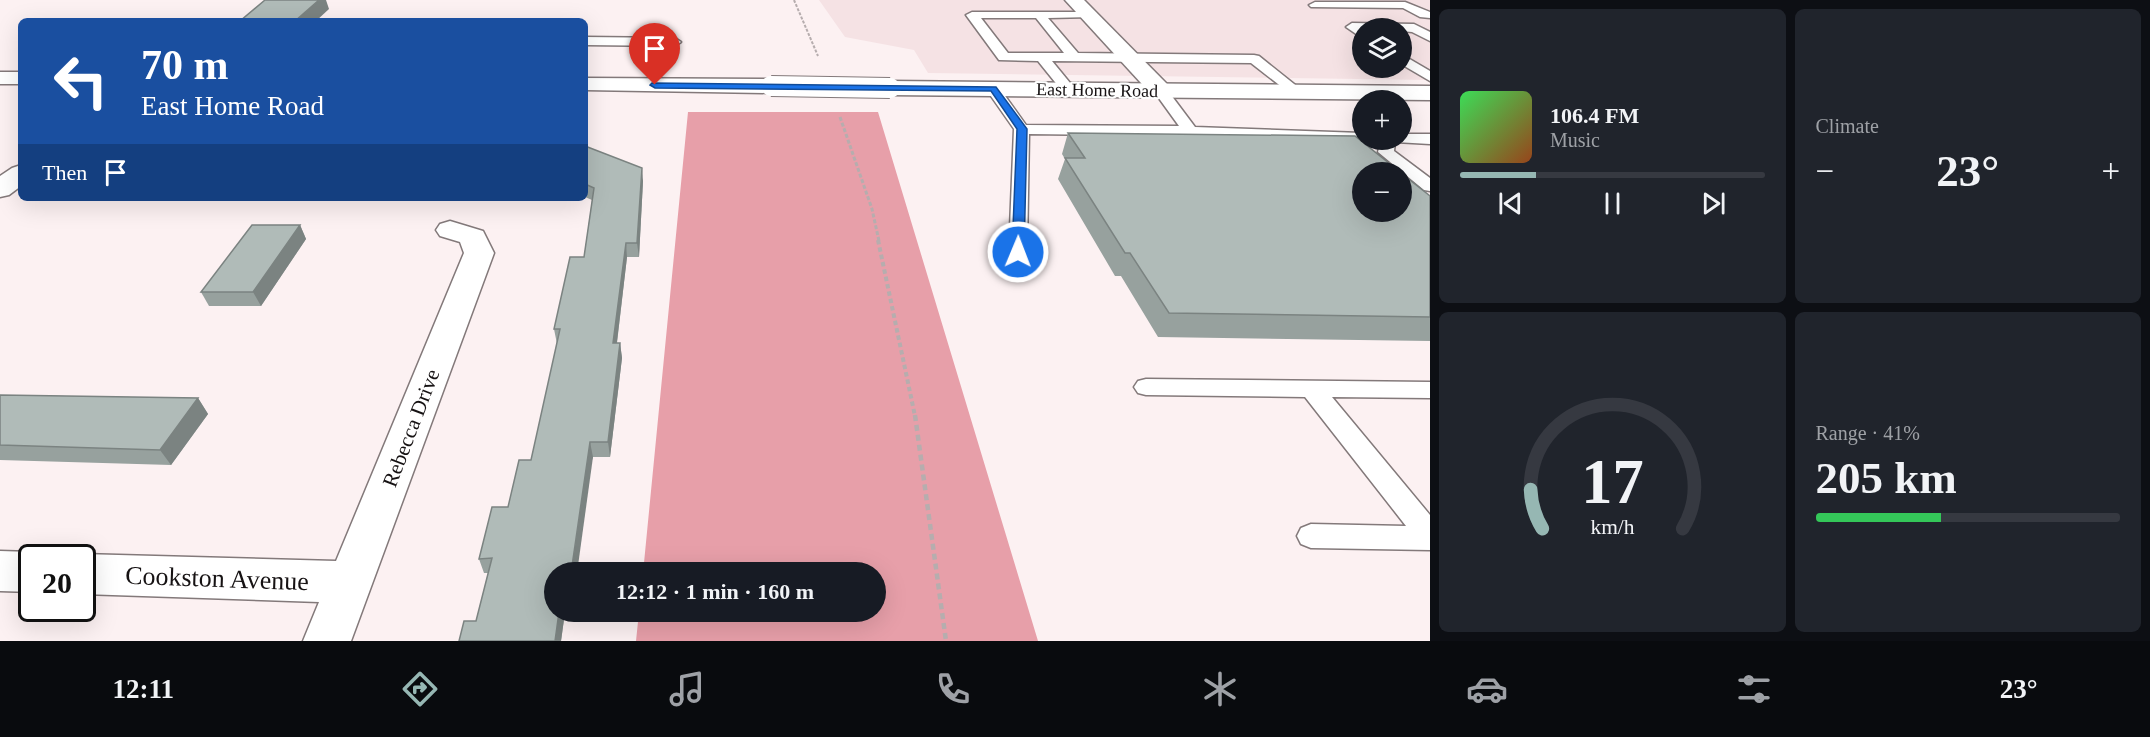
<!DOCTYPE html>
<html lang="en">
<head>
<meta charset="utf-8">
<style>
	body { margin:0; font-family:Georgia,serif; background:#20242c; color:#f1f3f6; height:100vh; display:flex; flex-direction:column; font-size:22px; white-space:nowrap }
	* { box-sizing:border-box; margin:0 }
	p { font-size:20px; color:#9ea1a6 }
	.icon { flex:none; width:33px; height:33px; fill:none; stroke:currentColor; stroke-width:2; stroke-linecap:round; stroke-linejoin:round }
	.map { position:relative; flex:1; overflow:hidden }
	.details { display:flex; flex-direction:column; gap:9px; padding:9px; background:#0d0f14; width:720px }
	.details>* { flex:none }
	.banner { position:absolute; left:18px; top:18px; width:570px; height:183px; border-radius:9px; box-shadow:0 6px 24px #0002; background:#1a4fa0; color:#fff; overflow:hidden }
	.buttons { position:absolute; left:1352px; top:18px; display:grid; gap:12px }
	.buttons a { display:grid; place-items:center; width:60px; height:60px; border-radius:50%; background:#171b24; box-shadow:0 6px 24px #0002; font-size:30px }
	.speed { position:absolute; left:18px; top:544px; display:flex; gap:12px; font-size:30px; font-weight:700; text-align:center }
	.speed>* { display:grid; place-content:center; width:78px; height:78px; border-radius:50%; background:#171b24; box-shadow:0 6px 24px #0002; line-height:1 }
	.speed .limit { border:3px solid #111; border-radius:9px; background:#fff; color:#111 }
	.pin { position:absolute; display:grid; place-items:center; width:51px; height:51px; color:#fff; margin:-62px -26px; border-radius:50% 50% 50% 0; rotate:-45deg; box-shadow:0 0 6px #0007 }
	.pin .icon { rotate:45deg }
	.me { position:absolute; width:66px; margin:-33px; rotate:1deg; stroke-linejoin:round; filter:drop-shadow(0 0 4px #0008) }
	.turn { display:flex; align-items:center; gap:21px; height:126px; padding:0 24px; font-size:27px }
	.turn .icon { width:78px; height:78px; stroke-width:2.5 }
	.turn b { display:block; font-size:42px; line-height:51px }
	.then { display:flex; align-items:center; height:57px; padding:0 24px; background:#0003; gap:12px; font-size:22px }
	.big { font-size:45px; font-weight:700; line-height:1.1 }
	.details .widget { flex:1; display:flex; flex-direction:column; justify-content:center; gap:9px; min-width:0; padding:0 21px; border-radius:9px; background:#20242c }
	.details .dial { align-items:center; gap:0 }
	.dial svg { height:156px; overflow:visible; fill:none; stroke:#363941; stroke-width:7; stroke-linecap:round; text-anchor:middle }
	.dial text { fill:#f1f3f6; stroke:none }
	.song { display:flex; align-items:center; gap:18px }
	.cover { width:72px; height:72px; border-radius:9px; background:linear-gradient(135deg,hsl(130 70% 55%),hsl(20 70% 35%)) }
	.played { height:6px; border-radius:3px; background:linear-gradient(90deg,#96b7b3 25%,#363941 25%) }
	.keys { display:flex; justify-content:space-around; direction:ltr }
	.heat { display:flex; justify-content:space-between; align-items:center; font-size:33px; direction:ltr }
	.charge { height:9px; border-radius:4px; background:linear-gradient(90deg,#34c759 41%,#363941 0) }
	.details .tiles { flex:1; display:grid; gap:9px; grid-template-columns:repeat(2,1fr) }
	.trip { position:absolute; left:544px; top:562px; width:342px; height:60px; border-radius:30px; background:#171b24; box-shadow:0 6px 24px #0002; font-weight:700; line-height:60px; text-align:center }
	.tab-bar { display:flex; height:96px; justify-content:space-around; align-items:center; background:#090b0e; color:#9ea1a6 }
	.tab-bar .icon { width:42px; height:42px }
	.tab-bar .selected { color:#96b7b3 }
	.tab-bar b { font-size:27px; color:#f1f3f6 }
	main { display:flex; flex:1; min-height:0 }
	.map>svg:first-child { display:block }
</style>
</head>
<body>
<main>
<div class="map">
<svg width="1430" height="641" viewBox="0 0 1430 641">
	<rect width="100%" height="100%" fill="#fcf1f2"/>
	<path fill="#f5e2e4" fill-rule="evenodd" d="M 819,0 L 1430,0 L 1430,80 L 928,73 L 914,50 L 845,37 ZM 1362,28 L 1401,28 L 1401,68 L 1362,68 Z"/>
	<path fill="#e79fa9" d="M 688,112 L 878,112 L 1038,641 L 636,641 L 639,612 L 876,612 L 876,573 L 643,573 Z"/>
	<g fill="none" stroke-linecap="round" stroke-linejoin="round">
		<g stroke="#83797a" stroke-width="3">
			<g id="service">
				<path d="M 1315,2 L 1405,2 L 1430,12 L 1430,18 L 1420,17 L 1403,8 L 1311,7 L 1309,5 Z"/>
				<path d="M 972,12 L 1089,12 L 1093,13 L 1093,17 L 1048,18 L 1078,53 L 1254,55 L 1259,56 L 1304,92 L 1302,95 L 1292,95 L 1251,63 L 1052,61 L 1075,89 L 1068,93 L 1063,92 L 1038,61 L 999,60 L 966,15 ZM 981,18 L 1036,18 L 1064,53 L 1008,53 Z"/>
				<path d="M 1352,23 L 1414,24 L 1430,32 L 1430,41 L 1412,32 L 1401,31 L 1401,28 L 1362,28 L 1362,38 L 1346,27 Z"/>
				<path d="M 585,37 L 675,38 L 681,42 L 675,46 L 585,45 Z"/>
				<path d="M 1401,54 L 1430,71 L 1430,81 L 1401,64 Z"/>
				<path d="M 993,85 L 998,86 L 1026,125 L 1179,126 L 1153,90 L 1160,86 L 1165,87 L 1195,127 L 1362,133 L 1362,140 L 1369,140 L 1362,143 L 1190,136 L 1029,134 L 1027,252 L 1025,256 L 1011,256 L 1009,252 L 1014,129 L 986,89 Z"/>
				<path d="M 1401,134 L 1430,134 L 1430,144 L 1395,142 L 1394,151 L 1430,178 L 1430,191 L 1424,190 L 1378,152 L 1381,140 L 1401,140 Z"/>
				<path d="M 1146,379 L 1430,382 L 1430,398 L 1332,397 L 1430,515 L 1430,550 L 1311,548 L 1301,544 L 1297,536 L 1301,528 L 1311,524 L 1406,526 L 1305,397 L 1146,395 L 1138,393 L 1134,387 L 1138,381 Z"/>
			</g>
		</g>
		<g stroke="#83797a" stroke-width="3">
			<g id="minor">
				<path d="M 1065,0 L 1084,0 L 1168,85 L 1171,90 L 1168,95 L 1160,97 L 1152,95 Z"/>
				<path d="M 21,165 L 21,186 L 9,195 L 0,197 L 0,176 L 12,168 Z"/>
				<path d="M 450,221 L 483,231 L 494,253 L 351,641 L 303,641 L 319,602 L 82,594 L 82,558 L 70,558 L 82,554 L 336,561 L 464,253 L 460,242 L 440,236 L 436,230 L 440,224 Z"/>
				<path d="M 0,551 L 32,552 L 48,558 L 32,558 L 32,592 L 0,591 Z"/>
			</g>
		</g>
		<g stroke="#83797a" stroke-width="3">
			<g id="tertiary">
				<rect x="0" y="72" width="21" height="12"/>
				<path d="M 585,78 L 771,79 L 779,81 L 782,86 L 779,91 L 771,93 L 585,90 Z"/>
				<path d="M 890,81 L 1430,86 L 1430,100 L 890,95 L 882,93 L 879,88 L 882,83 Z"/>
			</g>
		</g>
		<path stroke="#b6adae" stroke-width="2" stroke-dasharray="3 1.5" stroke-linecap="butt" d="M 794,0 L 818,56"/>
		<path stroke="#b6adae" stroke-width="3" stroke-dasharray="4 2" stroke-linecap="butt" d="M 840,117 L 872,209 L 879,241"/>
		<path stroke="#b6adae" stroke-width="4" stroke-dasharray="4.5 3" stroke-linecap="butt" d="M 878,240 L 915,416"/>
		<path stroke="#b6adae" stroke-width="4.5" stroke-dasharray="6 4" stroke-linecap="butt" d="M 915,415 L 946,641"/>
		<use href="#service" fill="#fff" fill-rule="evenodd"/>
		<use href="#minor" fill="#fff" fill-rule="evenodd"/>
		<use href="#tertiary" fill="#fff" fill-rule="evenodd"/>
		<g stroke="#83797a" stroke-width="22" stroke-linecap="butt">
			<path id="tertiary-bridge" d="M 771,86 L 890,88"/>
		</g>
		<use href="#tertiary-bridge" stroke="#fff" stroke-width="20"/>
	</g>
	<g fill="#97a19e">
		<path d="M 1068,133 L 1430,196 L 1430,341 L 1158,337 L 1121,276 L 1115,276 L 1058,179 L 1065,159 L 1062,154 Z"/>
		<path d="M 585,146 L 643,181 L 639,257 L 627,257 L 617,343 L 620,343 L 622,358 L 610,457 L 593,457 L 555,573 L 555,612 L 565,612 L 561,641 L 476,621 L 488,573 L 484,573 L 479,559 L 508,507 L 531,460 L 557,344 L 554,329 L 584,257 L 592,200 L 585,197 Z"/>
		<path d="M 300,225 L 306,239 L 261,306 L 209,306 L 201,292 Z"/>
		<path d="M 0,395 L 198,398 L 208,414 L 171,465 L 0,460 Z"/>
	</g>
	<g fill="#7b8381">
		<path d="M 319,0 L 326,0 L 329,9 L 316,21 L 295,21 Z"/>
		<path d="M 642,168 L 643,181 L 639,257 L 637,243 Z"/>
		<path d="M 300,225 L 306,239 L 261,306 L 253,292 Z"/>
		<path d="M 626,243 L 627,257 L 615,358 L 613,343 Z"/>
		<path d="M 620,343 L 622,358 L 610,457 L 608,442 Z"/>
		<path d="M 198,398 L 208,414 L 171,465 L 160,450 Z"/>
		<path d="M 590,442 L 593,457 L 577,573 L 571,573 Z"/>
		<path d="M 559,612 L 565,612 L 561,641 L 555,641 Z"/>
	</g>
	<g fill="#b0bbb8" stroke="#7b8381" stroke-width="1.5">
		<path d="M 265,0 L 319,0 L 295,21 L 240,21 Z"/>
		<path d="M 1068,133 L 1355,136 L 1400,172 L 1362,172 L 1362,212 L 1401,212 L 1401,173 L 1430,196 L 1430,317 L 1169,313 L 1130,253 L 1125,253 L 1065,158 L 1085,158 Z"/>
		<path d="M 585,146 L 642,168 L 637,243 L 626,243 L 613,343 L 620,343 L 608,442 L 590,442 L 571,573 L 555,573 L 555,612 L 559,612 L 555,641 L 459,641 L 464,621 L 476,621 L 492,558 L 479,559 L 492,507 L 508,507 L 519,460 L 531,460 L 560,329 L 554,329 L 570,257 L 584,257 L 594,188 L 585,184 Z"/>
		<path d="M 252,225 L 300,225 L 253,292 L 201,292 Z"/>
		<path d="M 0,395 L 198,398 L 160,450 L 0,445 Z"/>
	</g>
	<path fill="#1a73e8" stroke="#114b97" stroke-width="1.5" d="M 652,83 L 996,87 L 1027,129 L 1024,252 L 1018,256 L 1012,252 L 1017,129 L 991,91 L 655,88 L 650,85 Z"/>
	<g text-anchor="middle" stroke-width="4.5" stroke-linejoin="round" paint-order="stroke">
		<g font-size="18" fill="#161213" stroke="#fff">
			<text transform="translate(1097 90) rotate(1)" y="6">East Home Road</text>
		</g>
		<g font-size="21" fill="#161213" stroke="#fff">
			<text transform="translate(411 428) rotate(-69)" y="7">Rebecca Drive</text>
		</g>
		<g font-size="26" fill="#161213" stroke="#fff">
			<text transform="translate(217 578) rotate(2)" y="9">Cookston Avenue</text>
		</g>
	</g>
</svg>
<div class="buttons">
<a><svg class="icon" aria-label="layers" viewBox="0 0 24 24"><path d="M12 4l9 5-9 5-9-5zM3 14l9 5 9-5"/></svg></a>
<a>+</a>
<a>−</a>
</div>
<div class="speed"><div class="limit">20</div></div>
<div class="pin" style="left:655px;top:85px;background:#d93025"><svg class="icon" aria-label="arrive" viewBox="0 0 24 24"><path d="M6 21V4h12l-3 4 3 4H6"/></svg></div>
<svg class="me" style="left:1018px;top:252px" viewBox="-20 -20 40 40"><circle r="17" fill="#1a73e8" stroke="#fff" stroke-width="3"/><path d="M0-11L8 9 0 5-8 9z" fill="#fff"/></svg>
<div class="trip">12:12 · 1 min · 160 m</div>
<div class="banner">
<div class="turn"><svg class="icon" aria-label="left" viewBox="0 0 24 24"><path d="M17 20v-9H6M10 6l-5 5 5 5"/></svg><div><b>70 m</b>East Home Road</div></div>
<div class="then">Then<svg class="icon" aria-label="arrive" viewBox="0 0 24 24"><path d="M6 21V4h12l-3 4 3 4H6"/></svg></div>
</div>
</div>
<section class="details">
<div class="tiles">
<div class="widget">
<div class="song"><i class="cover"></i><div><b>106.4 FM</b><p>Music</p></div></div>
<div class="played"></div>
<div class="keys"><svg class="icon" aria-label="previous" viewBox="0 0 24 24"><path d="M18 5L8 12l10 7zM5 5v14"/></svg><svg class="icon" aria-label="pause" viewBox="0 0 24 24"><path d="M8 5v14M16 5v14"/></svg><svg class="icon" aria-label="next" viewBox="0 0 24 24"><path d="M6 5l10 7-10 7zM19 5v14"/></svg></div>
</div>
<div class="widget"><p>Climate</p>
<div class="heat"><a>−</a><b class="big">23°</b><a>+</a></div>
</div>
<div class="widget dial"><svg viewBox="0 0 100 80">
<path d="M14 69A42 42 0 1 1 86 69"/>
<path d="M14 69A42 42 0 0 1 8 49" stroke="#96b7b3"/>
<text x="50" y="56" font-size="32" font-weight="700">17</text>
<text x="50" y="72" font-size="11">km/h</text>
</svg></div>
<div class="widget"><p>Range · 41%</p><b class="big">205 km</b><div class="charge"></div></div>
</div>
</section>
</main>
<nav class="tab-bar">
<b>12:11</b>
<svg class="icon selected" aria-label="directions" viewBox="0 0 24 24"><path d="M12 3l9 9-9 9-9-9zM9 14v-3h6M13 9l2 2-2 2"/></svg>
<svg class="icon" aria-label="music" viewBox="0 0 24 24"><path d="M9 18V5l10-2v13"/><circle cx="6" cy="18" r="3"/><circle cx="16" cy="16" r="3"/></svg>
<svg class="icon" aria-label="phone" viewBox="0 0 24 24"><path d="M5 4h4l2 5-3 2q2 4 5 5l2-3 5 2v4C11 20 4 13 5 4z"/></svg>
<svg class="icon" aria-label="climate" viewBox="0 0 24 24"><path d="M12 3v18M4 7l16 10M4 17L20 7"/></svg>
<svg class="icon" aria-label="car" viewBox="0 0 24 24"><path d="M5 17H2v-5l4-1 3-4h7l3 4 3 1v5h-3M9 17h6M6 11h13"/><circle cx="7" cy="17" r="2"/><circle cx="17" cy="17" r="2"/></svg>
<svg class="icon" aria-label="filters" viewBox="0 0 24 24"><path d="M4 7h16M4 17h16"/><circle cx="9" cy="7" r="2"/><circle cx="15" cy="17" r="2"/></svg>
<b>23°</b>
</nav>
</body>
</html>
